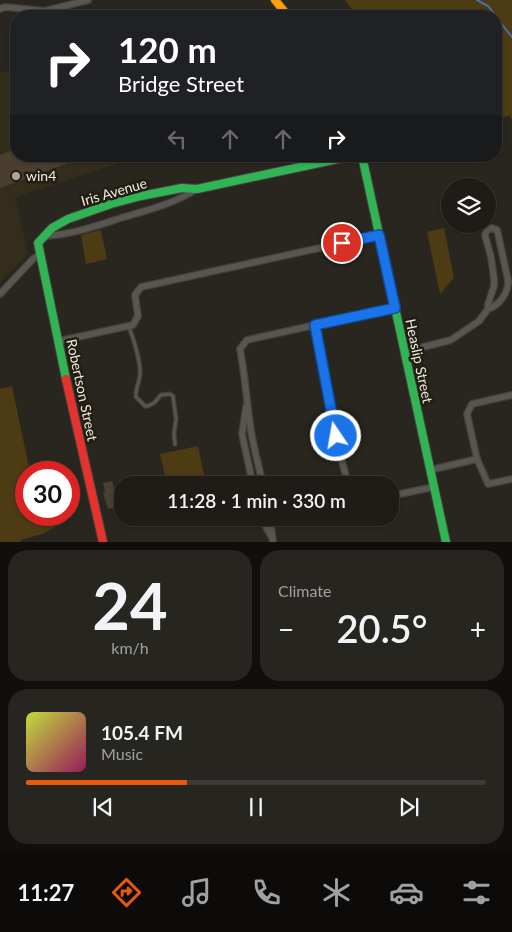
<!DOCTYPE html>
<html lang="en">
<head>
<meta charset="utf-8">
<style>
	body { margin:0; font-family:Lato,sans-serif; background:#272520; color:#f1f3f6; height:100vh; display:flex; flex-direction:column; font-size:19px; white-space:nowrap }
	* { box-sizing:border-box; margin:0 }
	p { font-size:16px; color:#a1a1a1 }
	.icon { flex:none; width:28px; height:28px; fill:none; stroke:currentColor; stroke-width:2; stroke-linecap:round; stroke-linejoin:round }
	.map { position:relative; height:542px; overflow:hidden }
	.sheet { display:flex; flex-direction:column; gap:8px; padding:8px; background:#110f0d; flex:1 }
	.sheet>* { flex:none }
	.guide { position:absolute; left:10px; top:10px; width:492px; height:152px; border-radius:20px; box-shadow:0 1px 4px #0004,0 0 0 1px #3c3a36; background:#202124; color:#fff; overflow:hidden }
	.buttons { position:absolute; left:441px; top:178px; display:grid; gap:10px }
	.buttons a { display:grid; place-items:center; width:55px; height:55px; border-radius:50%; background:#1f1c17; box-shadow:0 1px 4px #0004,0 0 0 1px #3c3a36; font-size:25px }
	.speed { position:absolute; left:15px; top:461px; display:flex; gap:10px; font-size:25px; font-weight:700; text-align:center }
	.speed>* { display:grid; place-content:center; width:65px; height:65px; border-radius:50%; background:#1f1c17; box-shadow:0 1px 4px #0004,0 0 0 1px #3c3a36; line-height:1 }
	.speed .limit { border:8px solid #d22; background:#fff; color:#111 }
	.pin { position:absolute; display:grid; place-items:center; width:42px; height:42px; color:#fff; margin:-21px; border:2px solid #fff; border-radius:50%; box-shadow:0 1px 5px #0007 }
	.me { position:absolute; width:55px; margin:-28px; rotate:348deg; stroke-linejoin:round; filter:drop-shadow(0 0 4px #0008) }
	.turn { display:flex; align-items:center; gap:18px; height:105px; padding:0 25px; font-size:22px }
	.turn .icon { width:65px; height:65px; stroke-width:2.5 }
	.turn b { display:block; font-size:35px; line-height:42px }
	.lanes { display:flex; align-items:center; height:48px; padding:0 25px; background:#0003; justify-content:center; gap:25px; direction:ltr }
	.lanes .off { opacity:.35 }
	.big { font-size:38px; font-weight:600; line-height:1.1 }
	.sheet .tile { flex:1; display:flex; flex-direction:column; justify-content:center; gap:8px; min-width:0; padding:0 18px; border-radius:20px; background:#272520 }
	.sheet .dial { align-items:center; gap:0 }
	.dial b { font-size:65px; line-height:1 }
	.song { display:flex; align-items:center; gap:15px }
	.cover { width:60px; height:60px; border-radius:8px; background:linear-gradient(135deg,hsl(70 70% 55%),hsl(330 70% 35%)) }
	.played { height:5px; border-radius:2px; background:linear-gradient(90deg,#ea580c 35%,#3c3a36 35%) }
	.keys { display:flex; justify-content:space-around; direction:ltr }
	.heat { display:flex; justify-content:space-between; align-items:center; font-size:28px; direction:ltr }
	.sheet .tiles { flex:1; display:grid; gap:8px; grid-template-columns:1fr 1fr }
	.tile:last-child { grid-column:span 2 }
	.trip { position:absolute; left:114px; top:476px; width:285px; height:50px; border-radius:20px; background:#1f1c17; box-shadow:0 1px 4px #0004,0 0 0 1px #3c3a36; font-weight:600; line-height:50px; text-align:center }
	.menu { display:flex; height:80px; justify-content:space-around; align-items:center; background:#0c0b09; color:#a1a1a1 }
	.menu .icon { width:35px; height:35px }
	.menu .active { color:#ea580c }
	.menu b { font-size:22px; color:#f1f3f6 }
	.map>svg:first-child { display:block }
</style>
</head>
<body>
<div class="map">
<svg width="512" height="542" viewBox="0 0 512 542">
	<rect width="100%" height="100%" fill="#29261f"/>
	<path fill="#352d1c" d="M 16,69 L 16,156 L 127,156 L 128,160 L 15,197 L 28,254 L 0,282 L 0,73 Z"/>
	<g fill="#4d3b13">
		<path d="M 345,0 L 512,0 L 512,118 L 511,119 L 510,116 L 496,118 L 496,16 L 357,16 Z"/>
		<path d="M 444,228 L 454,278 L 440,294 L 427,232 Z"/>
		<path d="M 101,230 L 107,259 L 86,264 L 81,235 Z"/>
		<path d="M 12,386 L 30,472 L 26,472 L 26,515 L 53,515 L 59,525 L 42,534 L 21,540 L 21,542 L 0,542 L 0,389 Z"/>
		<path d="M 198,446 L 206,485 L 167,485 L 160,454 Z"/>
	</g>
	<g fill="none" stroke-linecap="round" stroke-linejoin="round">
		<g stroke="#4a72a2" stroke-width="2">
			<path d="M 477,0 L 488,6 L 496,16"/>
			<path d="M 496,17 L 512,37"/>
		</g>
	</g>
	<g fill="#493e2f">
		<path d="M 16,149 L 16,156 L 38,156 L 39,159 L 47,156 L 63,156 L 66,164 L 0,188 L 0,155 Z"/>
		<path d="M 112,481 L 117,499 L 122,497 L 122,506 L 108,509 L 103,493 L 105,492 L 103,483 Z"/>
	</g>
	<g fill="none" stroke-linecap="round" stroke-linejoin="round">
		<g stroke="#45433d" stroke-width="5">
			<path id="lane" d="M 128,326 C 133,335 141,364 140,373 C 140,382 135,389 136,397 L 145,406 L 148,406 L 154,403 L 161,395 L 170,394 L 173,396 L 176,419 L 174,434 L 175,444"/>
		</g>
		<g stroke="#45433d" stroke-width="8">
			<g id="street">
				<path d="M 0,9 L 5,7 L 45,11 L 88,0"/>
				<path d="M 44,236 C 72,235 99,225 124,217 C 149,210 175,203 197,189"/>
				<path d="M 0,294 L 33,259 L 39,255"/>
				<path d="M 315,325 L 340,455 L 348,483 L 350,485"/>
				<path d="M 59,341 L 133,325 L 138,316 L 135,295 L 141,287 L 379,235"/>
				<path d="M 404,352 L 451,340 L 479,321 L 488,309 L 488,304 L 494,286 L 494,278 L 491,257 L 485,235 L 487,230 L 492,228 L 497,230 L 498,234 L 508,280 C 509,292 499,306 488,309"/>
				<path d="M 246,407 L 242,434 L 253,485"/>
				<path d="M 477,459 L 488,484 L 512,479"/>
				<path d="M 430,470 L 477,459 L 467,414 L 472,404 L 512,395"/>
				<path d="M 263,485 C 259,467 254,449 251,431 C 247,403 245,376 240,349 L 247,340 L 315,325 L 395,308"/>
				<path d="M 390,496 L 434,487"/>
				<path d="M 261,518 L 271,536"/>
				<path d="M 270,518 L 273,542"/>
			</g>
		</g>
		<g stroke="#45433d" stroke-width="10">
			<g id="fast">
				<path d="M 362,156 L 446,542"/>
				<path d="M 66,379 L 38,243 L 52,228 L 68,219 L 111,204 L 141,196 L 182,188 L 197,189 L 352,156"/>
			</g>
		</g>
		<g stroke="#45433d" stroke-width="10">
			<path id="slow" d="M 275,0 L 288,16"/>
		</g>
		<g stroke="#45433d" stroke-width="10">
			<path id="jam" d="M 66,379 L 103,542"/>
		</g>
		<use href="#lane" stroke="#595652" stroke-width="2.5"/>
		<use href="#street" stroke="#595652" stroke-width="5.5"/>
		<use href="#fast" stroke="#30b455" stroke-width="8"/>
		<use href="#slow" stroke="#ff9f0a" stroke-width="8"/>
		<use href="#jam" stroke="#e5322d" stroke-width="8"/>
	</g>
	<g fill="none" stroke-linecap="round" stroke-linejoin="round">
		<g stroke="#114b97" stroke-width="12">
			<path id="route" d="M 336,436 L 315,325 L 395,308 L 379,235 L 342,243"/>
		</g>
		<use href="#route" stroke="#1a73e8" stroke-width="9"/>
	</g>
	<circle fill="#aaa59e" stroke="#231e12" stroke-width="2" cx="16" cy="176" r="5"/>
	<g text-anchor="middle" stroke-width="5" stroke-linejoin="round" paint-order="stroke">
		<g font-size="14" fill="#efeae3" stroke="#231e12" text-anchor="start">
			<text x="26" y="181">win4</text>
		</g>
		<g font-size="14" fill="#efeae3" stroke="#231e12">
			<text transform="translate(114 192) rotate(-16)" y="5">Iris Avenue</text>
			<text transform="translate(419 361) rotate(78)" y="5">Heaslip Street</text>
			<text transform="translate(82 390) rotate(78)" y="5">Robertson Street</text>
		</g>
	</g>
</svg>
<div class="buttons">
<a><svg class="icon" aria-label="layers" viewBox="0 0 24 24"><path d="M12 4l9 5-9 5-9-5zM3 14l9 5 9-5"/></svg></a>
</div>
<div class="speed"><div class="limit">30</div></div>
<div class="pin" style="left:342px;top:243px;background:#d93025"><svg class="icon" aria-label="arrive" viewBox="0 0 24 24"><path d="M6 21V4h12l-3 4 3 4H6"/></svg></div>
<svg class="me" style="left:336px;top:436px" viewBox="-20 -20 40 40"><circle r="17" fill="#1a73e8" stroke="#fff" stroke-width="3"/><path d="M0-11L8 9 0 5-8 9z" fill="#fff"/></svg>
<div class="trip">11:28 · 1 min · 330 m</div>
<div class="guide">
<div class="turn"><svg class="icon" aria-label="right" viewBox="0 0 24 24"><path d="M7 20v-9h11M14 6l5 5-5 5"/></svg><div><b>120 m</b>Bridge Street</div></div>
<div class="lanes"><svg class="icon off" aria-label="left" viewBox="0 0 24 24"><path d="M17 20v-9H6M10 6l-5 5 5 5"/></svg><svg class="icon off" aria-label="ahead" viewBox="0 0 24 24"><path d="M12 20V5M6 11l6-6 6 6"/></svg><svg class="icon off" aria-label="ahead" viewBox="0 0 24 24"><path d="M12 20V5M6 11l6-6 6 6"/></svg><svg class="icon" aria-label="right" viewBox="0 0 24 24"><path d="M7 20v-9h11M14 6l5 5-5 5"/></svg></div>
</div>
</div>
<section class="sheet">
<div class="tiles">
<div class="tile dial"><b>24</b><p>km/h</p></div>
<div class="tile"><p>Climate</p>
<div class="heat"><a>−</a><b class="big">20.5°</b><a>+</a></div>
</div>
<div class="tile">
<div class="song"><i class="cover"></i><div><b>105.4 FM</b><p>Music</p></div></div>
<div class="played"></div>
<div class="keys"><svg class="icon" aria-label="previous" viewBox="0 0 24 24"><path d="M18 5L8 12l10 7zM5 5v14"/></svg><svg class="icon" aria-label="pause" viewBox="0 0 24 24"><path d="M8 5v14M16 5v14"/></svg><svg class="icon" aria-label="next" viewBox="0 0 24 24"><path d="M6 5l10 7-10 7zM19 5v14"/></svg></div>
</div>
</div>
</section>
<nav class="menu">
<b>11:27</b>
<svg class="icon active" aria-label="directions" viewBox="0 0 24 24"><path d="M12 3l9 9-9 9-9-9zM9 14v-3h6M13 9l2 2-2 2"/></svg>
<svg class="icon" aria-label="music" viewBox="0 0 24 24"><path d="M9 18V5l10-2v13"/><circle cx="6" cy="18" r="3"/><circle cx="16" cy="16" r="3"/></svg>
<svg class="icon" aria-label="phone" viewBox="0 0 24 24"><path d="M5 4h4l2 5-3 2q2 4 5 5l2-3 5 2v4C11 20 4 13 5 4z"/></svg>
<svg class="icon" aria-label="climate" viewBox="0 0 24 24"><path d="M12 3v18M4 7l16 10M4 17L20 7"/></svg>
<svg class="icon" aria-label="car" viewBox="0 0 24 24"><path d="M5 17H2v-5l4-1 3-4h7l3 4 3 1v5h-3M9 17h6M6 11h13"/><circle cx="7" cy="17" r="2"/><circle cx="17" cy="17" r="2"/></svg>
<svg class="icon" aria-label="filters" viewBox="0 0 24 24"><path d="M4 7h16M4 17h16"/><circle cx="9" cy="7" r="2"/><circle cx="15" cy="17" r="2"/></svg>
</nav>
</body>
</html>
